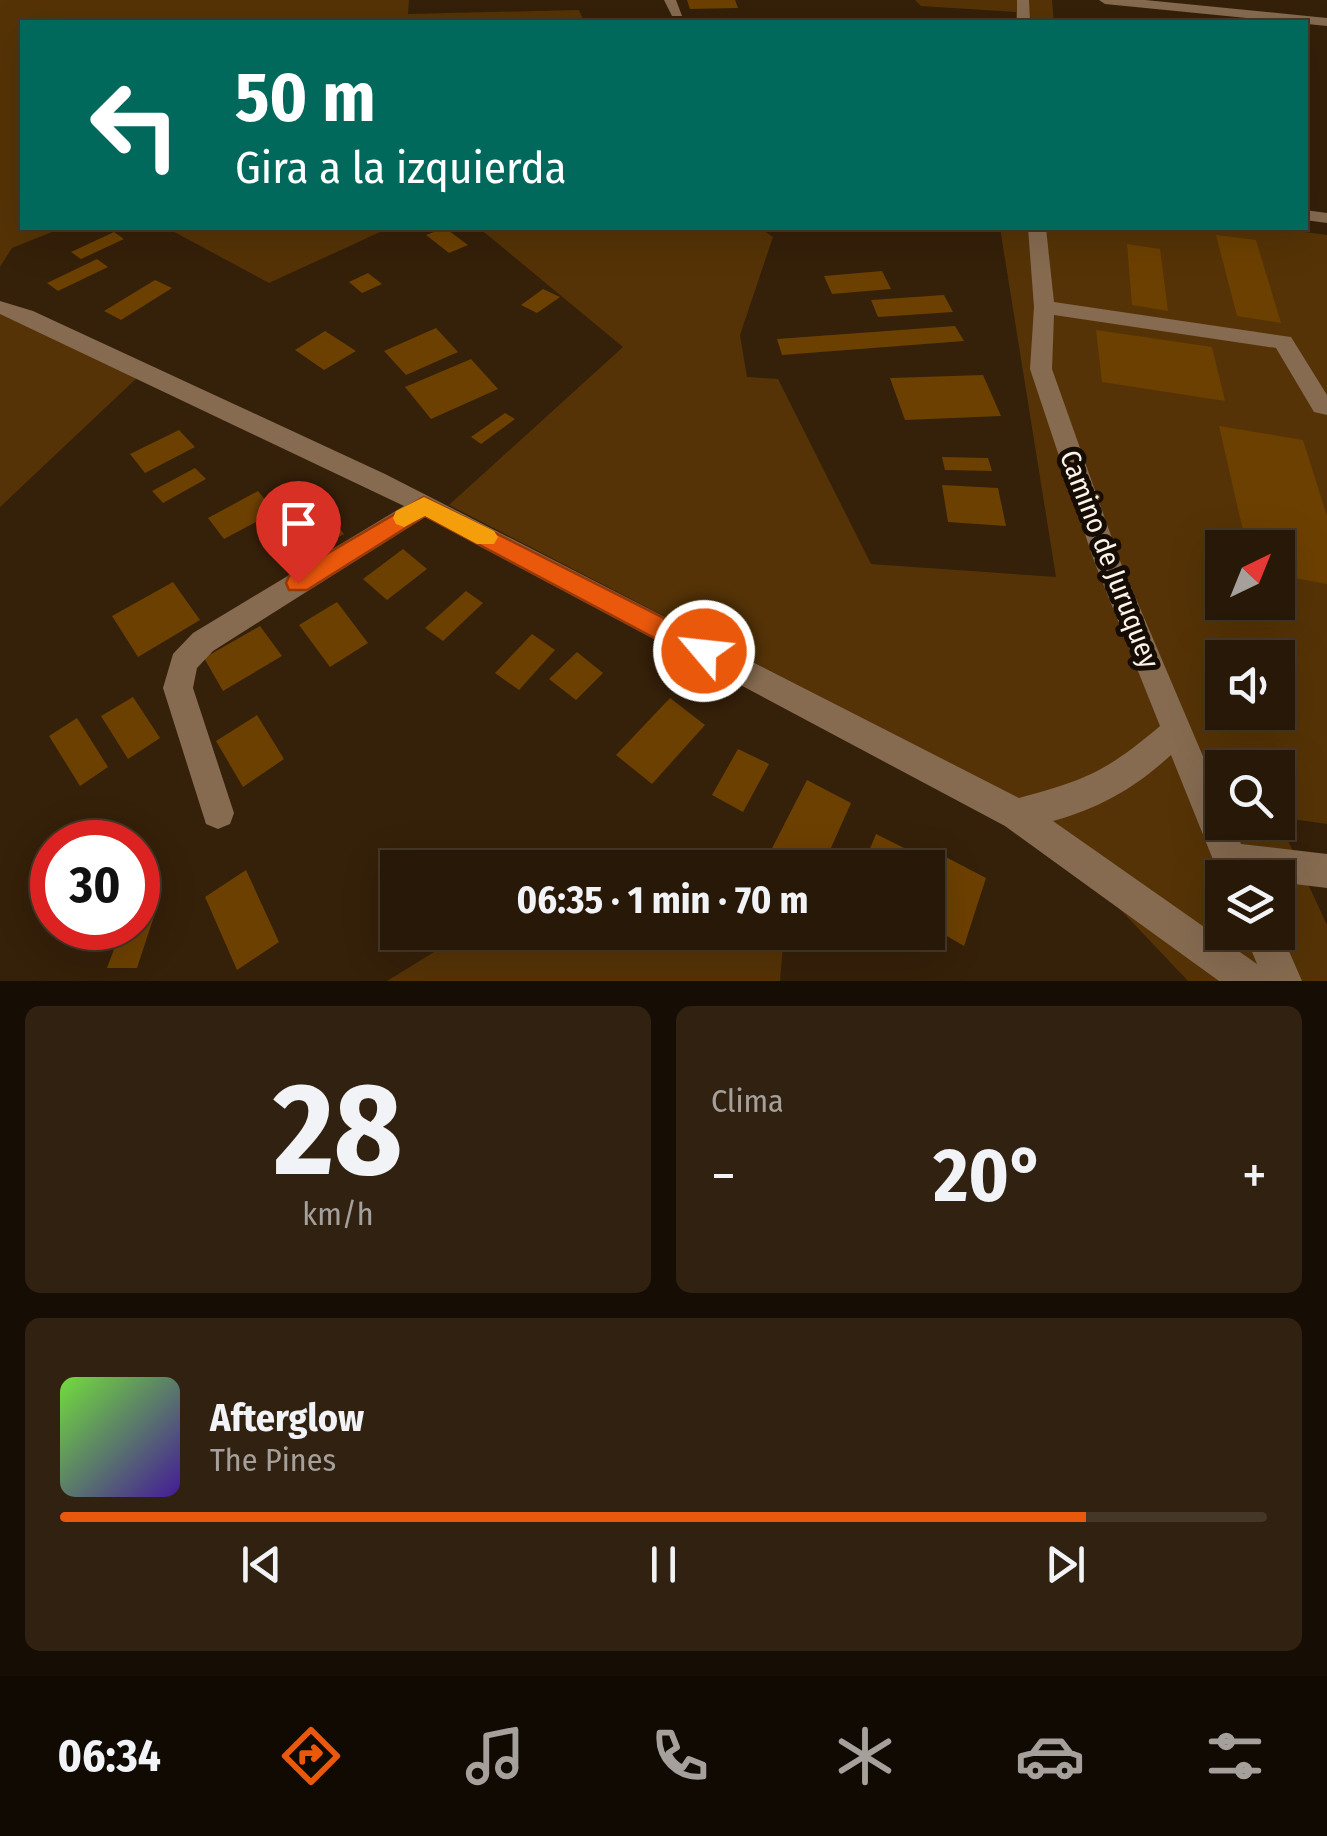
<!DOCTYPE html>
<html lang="es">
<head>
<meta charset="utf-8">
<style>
	body { margin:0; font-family:"Fira Sans Condensed",sans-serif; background:#302111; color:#f1f3f6; height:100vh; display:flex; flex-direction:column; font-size:38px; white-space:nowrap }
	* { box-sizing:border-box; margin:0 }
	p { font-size:32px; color:#a5a09b }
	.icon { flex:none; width:55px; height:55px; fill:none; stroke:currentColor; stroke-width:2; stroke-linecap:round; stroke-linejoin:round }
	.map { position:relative; height:981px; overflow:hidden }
	.sheet { display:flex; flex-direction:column; gap:25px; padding:25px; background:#160d04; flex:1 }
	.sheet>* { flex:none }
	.banner { position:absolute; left:20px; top:20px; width:1288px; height:210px; border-radius:0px; box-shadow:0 10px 40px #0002,0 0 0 2px #443728; background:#00695c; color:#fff; overflow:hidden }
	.needle { width:65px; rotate:43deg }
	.fabs { position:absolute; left:1205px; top:530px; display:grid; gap:20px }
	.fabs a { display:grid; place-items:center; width:90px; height:90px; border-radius:0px; background:#281807; box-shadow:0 10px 40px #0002,0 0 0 2px #443728; font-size:50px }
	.speed { position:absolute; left:30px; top:820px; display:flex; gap:20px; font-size:50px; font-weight:700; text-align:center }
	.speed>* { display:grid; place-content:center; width:130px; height:130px; border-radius:50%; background:#281807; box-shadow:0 10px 40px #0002,0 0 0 2px #443728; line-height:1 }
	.speed .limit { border:15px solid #d22; background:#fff; color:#111 }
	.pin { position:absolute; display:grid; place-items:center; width:85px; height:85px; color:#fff; margin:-102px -42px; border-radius:50% 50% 50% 0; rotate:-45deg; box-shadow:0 0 10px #0007 }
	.pin .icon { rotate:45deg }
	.me { position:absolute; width:110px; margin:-55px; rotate:298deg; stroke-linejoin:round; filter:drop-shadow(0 0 8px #0008) }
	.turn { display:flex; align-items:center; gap:35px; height:210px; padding:0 50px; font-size:45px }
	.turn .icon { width:130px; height:130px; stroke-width:2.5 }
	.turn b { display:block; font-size:70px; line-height:85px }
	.big { font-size:75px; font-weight:700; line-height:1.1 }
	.sheet .widget { flex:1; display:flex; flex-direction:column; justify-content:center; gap:15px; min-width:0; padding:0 35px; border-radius:15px; background:#302111 }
	.sheet .dial { align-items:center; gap:0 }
	.dial b { font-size:130px; line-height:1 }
	.song { display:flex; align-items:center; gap:30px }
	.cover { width:120px; height:120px; border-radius:15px; background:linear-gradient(135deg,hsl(100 70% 55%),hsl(260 70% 35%)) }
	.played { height:10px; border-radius:5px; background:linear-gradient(90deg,#ea580c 85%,#443728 85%) }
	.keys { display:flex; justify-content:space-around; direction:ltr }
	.heat { display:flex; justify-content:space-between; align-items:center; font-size:55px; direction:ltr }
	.sheet .tiles { flex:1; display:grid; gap:25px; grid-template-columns:1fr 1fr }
	.widget:last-child { grid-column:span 2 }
	.trip { position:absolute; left:380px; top:850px; width:565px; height:100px; border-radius:0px; background:#281807; box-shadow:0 10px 40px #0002,0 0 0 2px #443728; font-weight:700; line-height:100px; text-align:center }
	.dock { display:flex; height:160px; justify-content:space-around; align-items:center; background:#100a03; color:#a5a09b }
	.dock .icon { width:70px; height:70px }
	.dock .current { color:#ea580c }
	.dock b { font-size:45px; color:#f1f3f6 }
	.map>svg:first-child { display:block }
</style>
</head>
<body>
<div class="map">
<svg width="1327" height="981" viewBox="0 0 1327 981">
	<rect width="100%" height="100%" fill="#352009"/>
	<g fill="#553306" fill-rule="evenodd">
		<path d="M 0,0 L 409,0 L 408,14 L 579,10 L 584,22 L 22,22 L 22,228 L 62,228 L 12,248 L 0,267 Z"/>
		<path d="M 915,0 L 1052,0 L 1054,22 L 1016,22 L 1016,12 L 921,6 Z"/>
		<path d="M 167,228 L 389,228 L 269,283 Z"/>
		<path d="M 479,228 L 760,228 L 773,237 L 740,335 L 747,377 L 778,379 L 871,564 L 1056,577 L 1000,228 L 1275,228 L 1327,235 L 1327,824 L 1278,817 L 1278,768 L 1222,768 L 1222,822 L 1278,822 L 1278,819 L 1327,925 L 1327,981 L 1188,981 L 1013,796 L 449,505 L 623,347 ZM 1222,548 L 1278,548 L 1278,602 L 1222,602 ZM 1222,658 L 1278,658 L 1278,712 L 1222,712 ZM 1222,878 L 1278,878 L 1278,932 L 1222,932 Z"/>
		<path d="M 0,313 L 140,375 L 0,507 Z"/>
		<path d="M 754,933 L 783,945 L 780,981 L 387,981 L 465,933 Z"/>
	</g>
	<g fill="#6c4000">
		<path d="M 687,0 L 735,0 L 738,8 L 690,9 Z"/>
		<path d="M 445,228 L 468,245 L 449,253 L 426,235 Z"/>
		<path d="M 114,232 L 124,239 L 81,259 L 71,252 Z"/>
		<path d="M 1216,235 L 1256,240 L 1281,323 L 1237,316 Z"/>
		<path d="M 1127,244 L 1160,249 L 1168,311 L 1132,305 Z"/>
		<path d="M 97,259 L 108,267 L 58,291 L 47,283 Z"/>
		<path d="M 882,271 L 891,289 L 832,294 L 824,276 Z"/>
		<path d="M 368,273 L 382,284 L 362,293 L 349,282 Z"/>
		<path d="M 155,280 L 172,288 L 121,320 L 104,311 Z"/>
		<path d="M 543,289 L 560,297 L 537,313 L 521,305 Z"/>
		<path d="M 944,295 L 953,312 L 878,317 L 871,300 Z"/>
		<path d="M 955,326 L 964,341 L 782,355 L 777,339 Z"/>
		<path d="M 436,328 L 458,352 L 406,375 L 384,351 Z"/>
		<path d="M 1096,330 L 1212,347 L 1225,401 L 1102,382 Z"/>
		<path d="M 325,331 L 356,351 L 324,370 L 295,350 Z"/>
		<path d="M 471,359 L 498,389 L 431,419 L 405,387 Z"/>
		<path d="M 983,375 L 1001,416 L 905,420 L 890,378 Z"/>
		<path d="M 505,413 L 515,419 L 481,444 L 471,437 Z"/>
		<path d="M 1219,426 L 1303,440 L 1327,516 L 1327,584 L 1278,575 L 1278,548 L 1247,548 Z"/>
		<path d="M 179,430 L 195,447 L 145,473 L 130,454 Z"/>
		<path d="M 942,457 L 988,458 L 992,471 L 945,470 Z"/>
		<path d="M 195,468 L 206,479 L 163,503 L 152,491 Z"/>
		<path d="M 942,485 L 998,488 L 1006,526 L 948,522 Z"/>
		<path d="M 258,491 L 275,512 L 224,539 L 208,518 Z"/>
		<path d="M 329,515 L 344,534 L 288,565 L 273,545 Z"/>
		<path d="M 403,549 L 427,569 L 387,600 L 363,579 Z"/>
		<path d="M 173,582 L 200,620 L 138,657 L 112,616 Z"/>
		<path d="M 466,591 L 483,603 L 443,641 L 425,628 Z"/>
		<path d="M 337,602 L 368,643 L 330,667 L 299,625 Z"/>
		<path d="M 260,626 L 282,656 L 223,691 L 204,658 Z"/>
		<path d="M 532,634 L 555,650 L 519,690 L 495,673 Z"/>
		<path d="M 577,652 L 603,673 L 576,700 L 549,679 Z"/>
		<path d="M 133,697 L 160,738 L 128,759 L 101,716 Z"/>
		<path d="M 670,698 L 705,725 L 652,784 L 616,755 Z"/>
		<path d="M 257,715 L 284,759 L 243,787 L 216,741 Z"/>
		<path d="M 77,718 L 108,767 L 80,786 L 49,736 Z"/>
		<path d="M 738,749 L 769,764 L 743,812 L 712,795 Z"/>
		<path d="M 807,780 L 851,803 L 822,868 L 784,868 L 767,858 Z"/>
		<path d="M 876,834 L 910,851 L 904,868 L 862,868 Z"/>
		<path d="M 942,855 L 986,878 L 964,946 L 928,925 L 928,892 Z"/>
		<path d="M 246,870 L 279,942 L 237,970 L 205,897 Z"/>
		<path d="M 138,898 L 160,898 L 137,968 L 107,968 L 122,928 L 138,928 Z"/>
	</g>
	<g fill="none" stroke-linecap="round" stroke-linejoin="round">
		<g fill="#866b50" fill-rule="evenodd">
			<path d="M 664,0 L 676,0 L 682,16 L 672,16 Z"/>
			<path d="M 1017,0 L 1029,0 L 1030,22 L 1017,22 Z"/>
			<path d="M 1099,0 L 1145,0 L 1327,18 L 1327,26 L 1105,4 Z"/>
			<path d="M 1305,210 L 1327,213 L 1327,223 L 1305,220 Z"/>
			<path d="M 1028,228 L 1046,228 L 1054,302 L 1291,337 L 1327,395 L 1327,415 L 1314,412 L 1276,348 L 1054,315 L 1052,369 L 1120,561 L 1222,801 L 1222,822 L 1232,822 L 1241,844 L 1327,854 L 1327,888 L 1278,882 L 1278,878 L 1222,878 L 1222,882 L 1171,755 C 1135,788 1100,808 1053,821 L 1257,964 L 1244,932 L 1278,932 L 1278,926 L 1302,981 L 1219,981 L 1005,826 L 425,517 L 213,651 L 197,668 L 193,688 L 234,813 L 230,824 L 218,829 L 206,824 L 163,688 L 173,654 L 193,633 L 404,506 L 0,314 L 0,301 L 33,311 L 385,474 L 1019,798 C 1086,780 1107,771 1160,726 L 1094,561 L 1030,369 L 1034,307 Z"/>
		</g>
	</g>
	<path fill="#ea580c" stroke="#983908" stroke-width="2.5" d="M 424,497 L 713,643 L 717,651 L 713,659 L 704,662 L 694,659 L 425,516 L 307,590 L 289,590 L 286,583 L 289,576 Z"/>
	<path fill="#f59e0b" d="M 424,497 L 494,531 L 498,537 L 494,544 L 477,544 L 425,516 L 404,527 L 396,524 L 393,518 L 396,511 Z"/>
	<g text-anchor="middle" stroke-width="10" stroke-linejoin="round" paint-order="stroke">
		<g font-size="28" fill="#fef3e8" stroke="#150c04">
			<text transform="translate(1110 559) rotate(69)" y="10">Camino de Juruquey</text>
		</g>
	</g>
</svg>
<div class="fabs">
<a><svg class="needle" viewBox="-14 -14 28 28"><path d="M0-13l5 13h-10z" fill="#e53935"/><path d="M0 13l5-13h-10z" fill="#a5a09b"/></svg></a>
<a><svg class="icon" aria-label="sound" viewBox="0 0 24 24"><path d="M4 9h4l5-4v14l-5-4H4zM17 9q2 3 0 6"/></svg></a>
<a><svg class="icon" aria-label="search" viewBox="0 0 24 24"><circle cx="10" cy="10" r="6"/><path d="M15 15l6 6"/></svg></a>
<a><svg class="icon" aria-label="layers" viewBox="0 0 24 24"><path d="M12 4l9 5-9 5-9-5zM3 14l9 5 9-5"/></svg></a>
</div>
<div class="speed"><div class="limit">30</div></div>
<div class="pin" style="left:298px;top:583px;background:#d93025"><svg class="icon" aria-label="arrive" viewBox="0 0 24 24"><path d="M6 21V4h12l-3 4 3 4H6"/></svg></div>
<svg class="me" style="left:704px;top:651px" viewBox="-20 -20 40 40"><circle r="17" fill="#ea580c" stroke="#fff" stroke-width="3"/><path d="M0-11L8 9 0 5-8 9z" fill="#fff"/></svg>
<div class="trip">06:35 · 1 min · 70 m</div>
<div class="banner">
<div class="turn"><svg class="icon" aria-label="left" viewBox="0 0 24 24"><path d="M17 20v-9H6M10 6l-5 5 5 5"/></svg><div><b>50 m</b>Gira a la izquierda</div></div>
</div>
</div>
<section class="sheet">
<div class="tiles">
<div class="widget dial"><b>28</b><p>km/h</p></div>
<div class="widget"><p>Clima</p>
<div class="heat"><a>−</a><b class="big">20°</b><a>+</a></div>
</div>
<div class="widget">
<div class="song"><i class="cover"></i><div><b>Afterglow</b><p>The Pines</p></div></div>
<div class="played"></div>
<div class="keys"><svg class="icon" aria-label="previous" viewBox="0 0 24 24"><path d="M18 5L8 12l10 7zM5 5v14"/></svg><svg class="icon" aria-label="pause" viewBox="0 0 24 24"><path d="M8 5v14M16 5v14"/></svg><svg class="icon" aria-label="next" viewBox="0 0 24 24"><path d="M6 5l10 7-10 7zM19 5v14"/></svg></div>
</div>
</div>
</section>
<nav class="dock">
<b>06:34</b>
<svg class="icon current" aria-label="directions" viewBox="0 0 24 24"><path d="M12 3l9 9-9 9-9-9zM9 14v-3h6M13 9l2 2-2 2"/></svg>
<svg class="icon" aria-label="music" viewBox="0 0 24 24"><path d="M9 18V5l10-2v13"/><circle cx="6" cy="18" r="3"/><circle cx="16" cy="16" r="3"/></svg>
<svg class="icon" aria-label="phone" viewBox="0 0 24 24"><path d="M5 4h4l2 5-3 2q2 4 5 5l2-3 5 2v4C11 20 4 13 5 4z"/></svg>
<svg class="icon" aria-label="climate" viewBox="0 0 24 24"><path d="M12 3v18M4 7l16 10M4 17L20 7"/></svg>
<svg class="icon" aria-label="car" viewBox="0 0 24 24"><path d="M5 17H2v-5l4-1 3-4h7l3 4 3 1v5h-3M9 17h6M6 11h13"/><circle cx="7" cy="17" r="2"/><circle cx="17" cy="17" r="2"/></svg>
<svg class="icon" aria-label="filters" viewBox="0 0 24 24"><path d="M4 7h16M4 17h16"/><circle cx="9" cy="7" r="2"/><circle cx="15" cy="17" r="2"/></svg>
</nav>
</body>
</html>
